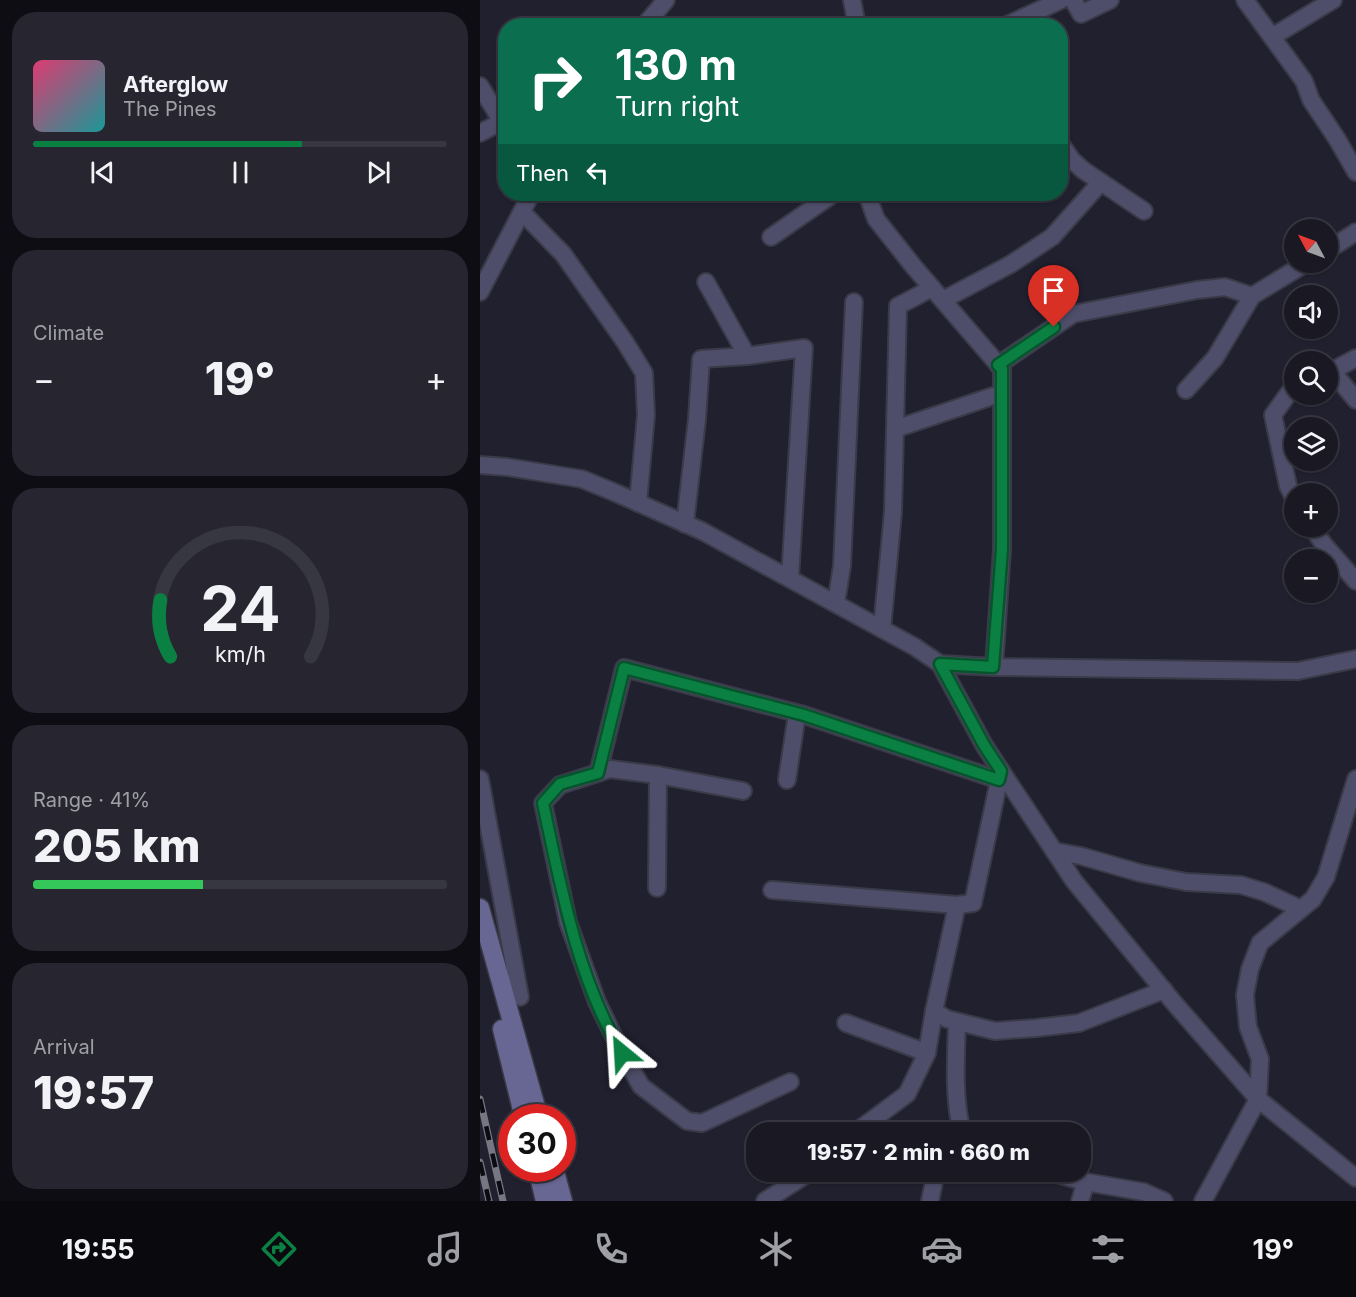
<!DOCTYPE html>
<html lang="en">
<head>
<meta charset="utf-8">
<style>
	body { margin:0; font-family:Inter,sans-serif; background:#262530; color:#f1f3f6; height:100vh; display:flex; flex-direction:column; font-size:22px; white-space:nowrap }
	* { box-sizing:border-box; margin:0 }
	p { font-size:20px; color:#9fa0a6 }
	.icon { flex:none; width:33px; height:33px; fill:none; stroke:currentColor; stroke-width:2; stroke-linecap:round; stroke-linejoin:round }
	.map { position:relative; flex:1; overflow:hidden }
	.drawer { display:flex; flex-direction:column; gap:12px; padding:12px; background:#0e0d13; width:480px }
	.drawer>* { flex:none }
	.banner { position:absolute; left:18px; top:18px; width:570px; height:183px; border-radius:24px; box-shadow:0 2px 4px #0004,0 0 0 2px #373741; background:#0b6e4f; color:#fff; overflow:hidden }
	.needle { width:39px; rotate:311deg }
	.tools { position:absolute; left:804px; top:219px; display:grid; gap:12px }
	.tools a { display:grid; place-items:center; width:54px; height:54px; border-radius:50%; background:#191823; box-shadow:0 2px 4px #0004,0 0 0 2px #373741; font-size:30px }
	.speed { position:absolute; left:18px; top:1104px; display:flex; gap:12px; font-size:30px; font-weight:700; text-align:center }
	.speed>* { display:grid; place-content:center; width:78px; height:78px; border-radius:50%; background:#191823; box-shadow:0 2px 4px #0004,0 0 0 2px #373741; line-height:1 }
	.speed .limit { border:9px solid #d22; background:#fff; color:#111 }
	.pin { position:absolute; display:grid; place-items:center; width:51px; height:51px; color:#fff; margin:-62px -26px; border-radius:50% 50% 50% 0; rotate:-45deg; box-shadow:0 0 6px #0007 }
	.pin .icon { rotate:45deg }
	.me { position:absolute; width:66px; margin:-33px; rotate:333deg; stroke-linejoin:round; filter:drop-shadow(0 0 4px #0008) }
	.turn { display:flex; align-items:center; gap:21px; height:126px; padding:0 18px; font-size:27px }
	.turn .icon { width:78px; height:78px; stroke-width:2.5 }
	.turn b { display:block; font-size:42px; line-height:51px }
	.then { display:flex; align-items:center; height:57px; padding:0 18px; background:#0003; gap:12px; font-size:22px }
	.big { font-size:45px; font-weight:800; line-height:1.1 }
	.drawer .tile { flex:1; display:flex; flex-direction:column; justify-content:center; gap:9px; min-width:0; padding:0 21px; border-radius:24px; background:#262530 }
	.drawer .dial { align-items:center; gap:0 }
	.dial svg { height:156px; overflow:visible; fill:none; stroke:#373741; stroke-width:7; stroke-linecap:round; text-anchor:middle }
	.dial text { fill:#f1f3f6; stroke:none }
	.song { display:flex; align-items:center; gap:18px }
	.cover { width:72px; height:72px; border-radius:9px; background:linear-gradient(135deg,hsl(340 70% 55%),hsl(180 70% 35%)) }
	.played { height:6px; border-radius:3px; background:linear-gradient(90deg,#0b8043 65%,#373741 65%) }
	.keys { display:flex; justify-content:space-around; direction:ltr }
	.heat { display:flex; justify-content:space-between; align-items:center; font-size:33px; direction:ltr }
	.charge { height:9px; border-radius:4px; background:linear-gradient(90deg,#34c759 41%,#373741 0) }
	.trip { position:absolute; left:266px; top:1122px; width:345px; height:60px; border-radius:24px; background:#191823; box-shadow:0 2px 4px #0004,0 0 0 2px #373741; font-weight:800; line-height:60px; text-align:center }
	.tabs { display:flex; height:96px; justify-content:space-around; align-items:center; background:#0a0a0e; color:#9fa0a6 }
	.tabs .icon { width:42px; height:42px }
	.tabs .active { color:#0b8043 }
	.tabs b { font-size:27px; color:#f1f3f6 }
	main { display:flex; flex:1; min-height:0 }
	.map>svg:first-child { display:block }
</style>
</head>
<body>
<main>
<section class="drawer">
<div class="tile">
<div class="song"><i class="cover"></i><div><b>Afterglow</b><p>The Pines</p></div></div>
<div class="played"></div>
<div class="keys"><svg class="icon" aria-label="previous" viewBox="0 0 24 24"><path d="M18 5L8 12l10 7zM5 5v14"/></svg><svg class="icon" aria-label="pause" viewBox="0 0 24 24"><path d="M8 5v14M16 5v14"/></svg><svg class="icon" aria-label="next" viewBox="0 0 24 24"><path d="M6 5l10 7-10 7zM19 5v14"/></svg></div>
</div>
<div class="tile"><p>Climate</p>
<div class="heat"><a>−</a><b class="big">19°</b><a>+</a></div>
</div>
<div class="tile dial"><svg viewBox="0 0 100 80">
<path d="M14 69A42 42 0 1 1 86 69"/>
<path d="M14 69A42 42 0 0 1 9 40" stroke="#0b8043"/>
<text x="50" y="56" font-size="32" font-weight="700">24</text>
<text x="50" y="72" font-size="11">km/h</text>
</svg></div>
<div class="tile"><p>Range · 41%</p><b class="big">205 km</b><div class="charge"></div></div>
<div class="tile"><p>Arrival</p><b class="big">19:57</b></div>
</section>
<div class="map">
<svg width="876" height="1201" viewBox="0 0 876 1201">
	<rect width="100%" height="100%" fill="#21202f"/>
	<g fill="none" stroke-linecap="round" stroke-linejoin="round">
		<g stroke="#3a3a48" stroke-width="20">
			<g id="street">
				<path d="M 372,0 L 377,26"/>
				<path d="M 593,0 L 601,14 L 630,0"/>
				<path d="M 765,0 L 824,81 L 831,100 L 857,139 L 876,172"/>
				<path d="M 164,26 L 186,0"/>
				<path d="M 525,26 L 581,0"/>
				<path d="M 792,37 L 853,0"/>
				<path d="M 0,86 L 26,128"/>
				<path d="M 0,133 L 21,122"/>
				<path d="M 580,143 L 592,160 L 603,170 L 664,211"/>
				<path d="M 387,194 L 396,219 L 434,267 L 522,369 L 522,549 L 514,667"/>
				<path d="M 42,212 L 83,254 L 145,342 L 164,373 L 166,415 L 158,503"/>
				<path d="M 291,237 L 353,194"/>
				<path d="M 848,250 L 876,232"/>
				<path d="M 226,282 L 267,356 L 324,348 L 310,578"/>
				<path d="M 0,292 L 51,194"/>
				<path d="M 463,300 L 531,264 L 572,237 L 621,182"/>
				<path d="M 876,358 L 852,371 L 876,400"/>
				<path d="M 518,365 L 593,314 L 717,290 L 745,287 L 772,296 L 828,262"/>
				<path d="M 814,386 L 793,415 L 808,486 L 814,498"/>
				<path d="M 706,390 L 735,358 L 772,296"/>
				<path d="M 415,429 L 522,393"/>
				<path d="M 0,465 L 27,467 L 102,479 L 136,493 L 222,531 L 435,647 L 460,664 L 504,745 L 594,881 L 695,1004 L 778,1099 L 876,1178"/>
				<path d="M 205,524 L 217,419 L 221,359 L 267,356"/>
				<path d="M 831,526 L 845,546 L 876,581"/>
				<path d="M 356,603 L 362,566 L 374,302"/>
				<path d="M 402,629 L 413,512 L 418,306 L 452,288"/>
				<path d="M 460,664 L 514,667 L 818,671 L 876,659"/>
				<path d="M 118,773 L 144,668 L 324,715 L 519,780"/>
				<path d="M 178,775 L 263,791"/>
				<path d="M 0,779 L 40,997"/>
				<path d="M 307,780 L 317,714"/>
				<path d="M 574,851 L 601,856 L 660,873 L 706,882 L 761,885 L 784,892 L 821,909"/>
				<path d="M 177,888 L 178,775 L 130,769 L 80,785 L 63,803 L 88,922 L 117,1002 L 138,1045 L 161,1086 L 207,1121 L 222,1123 L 310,1082"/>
				<path d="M 292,890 L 477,905 L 493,903 L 521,771"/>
				<path d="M 477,905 L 454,1011 L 467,1019 L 515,1031 L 556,1028 L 599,1023 L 684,990"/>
				<path d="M 477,1022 C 476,1058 473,1097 482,1132"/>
				<path d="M 366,1023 L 447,1053 L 454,1011"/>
				<path d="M 376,1132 L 427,1094 L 447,1053"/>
				<path d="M 570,1172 L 606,1182"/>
				<path d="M 285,1201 L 330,1172"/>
				<path d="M 450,1201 L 456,1172"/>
				<path d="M 600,1201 L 606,1182 L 664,1192 L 684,1201"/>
				<path d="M 723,1201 L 778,1099 L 780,1059 L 768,1027 L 765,995 L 770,969 L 780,943 L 833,899 L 846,877 L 876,779"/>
			</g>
		</g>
		<g stroke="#3a3a48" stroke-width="21">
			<g id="secondary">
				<path d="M 0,908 L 59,1118"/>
				<path d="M 22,1029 L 44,1118"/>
				<path d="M 57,1168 L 65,1201"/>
				<path d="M 74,1168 L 83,1201"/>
			</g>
		</g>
		<use href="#street" stroke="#4f4e6a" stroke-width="16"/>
		<use href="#secondary" stroke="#686693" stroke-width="18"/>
		<g stroke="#777784" stroke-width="7">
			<g id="rail">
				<path d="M 0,1099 L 23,1201"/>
				<path d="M 0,1162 L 9,1201"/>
			</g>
		</g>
		<use href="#rail" stroke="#0b0b11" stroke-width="4.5" stroke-dasharray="14" stroke-linecap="butt"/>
	</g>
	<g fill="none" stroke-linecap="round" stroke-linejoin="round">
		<g stroke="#07532c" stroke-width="15">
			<path id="route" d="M 142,1053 C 97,977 81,888 63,803 L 80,784 L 118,773 L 144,668 L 324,715 L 519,780 L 521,771 L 504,745 L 460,664 L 513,667 L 522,549 L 522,369 L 518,365 L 574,327"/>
		</g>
		<use href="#route" stroke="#0b8043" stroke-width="10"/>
	</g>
</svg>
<div class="tools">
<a><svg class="needle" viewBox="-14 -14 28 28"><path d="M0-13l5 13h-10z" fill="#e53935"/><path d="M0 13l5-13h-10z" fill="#9fa0a6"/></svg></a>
<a><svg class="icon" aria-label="sound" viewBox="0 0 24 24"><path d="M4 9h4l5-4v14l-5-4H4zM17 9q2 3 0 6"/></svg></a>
<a><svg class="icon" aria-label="search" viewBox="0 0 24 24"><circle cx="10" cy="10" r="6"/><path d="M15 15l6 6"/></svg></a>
<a><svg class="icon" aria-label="layers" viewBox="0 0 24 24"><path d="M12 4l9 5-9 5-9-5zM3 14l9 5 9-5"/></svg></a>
<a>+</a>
<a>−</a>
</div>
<div class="speed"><div class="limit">30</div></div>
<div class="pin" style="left:574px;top:327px;background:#d93025"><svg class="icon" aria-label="arrive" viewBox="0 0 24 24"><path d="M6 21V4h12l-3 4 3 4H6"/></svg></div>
<svg class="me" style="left:142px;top:1053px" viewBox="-20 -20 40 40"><path d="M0-17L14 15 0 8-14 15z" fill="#0b8043" stroke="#fff" stroke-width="4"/></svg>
<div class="trip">19:57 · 2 min · 660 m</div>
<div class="banner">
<div class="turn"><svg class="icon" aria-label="right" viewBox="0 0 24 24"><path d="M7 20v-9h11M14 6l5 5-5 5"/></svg><div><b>130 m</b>Turn right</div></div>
<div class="then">Then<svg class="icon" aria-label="left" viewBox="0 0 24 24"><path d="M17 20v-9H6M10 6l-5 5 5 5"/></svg></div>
</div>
</div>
</main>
<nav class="tabs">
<b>19:55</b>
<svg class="icon active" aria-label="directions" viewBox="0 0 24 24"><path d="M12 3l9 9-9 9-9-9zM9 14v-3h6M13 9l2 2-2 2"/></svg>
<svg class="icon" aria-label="music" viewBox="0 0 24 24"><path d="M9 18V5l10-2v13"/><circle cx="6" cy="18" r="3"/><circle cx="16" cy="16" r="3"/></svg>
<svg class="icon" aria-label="phone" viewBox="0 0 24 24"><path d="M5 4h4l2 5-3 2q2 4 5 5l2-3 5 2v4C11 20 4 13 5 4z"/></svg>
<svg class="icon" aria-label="climate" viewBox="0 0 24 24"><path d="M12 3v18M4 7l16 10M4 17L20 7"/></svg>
<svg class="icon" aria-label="car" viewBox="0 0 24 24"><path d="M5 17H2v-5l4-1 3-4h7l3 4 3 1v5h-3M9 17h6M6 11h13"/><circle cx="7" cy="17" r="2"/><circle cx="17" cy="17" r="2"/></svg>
<svg class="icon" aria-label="filters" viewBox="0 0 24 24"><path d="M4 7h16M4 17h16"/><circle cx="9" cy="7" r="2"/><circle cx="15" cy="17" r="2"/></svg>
<b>19°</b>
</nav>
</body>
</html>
